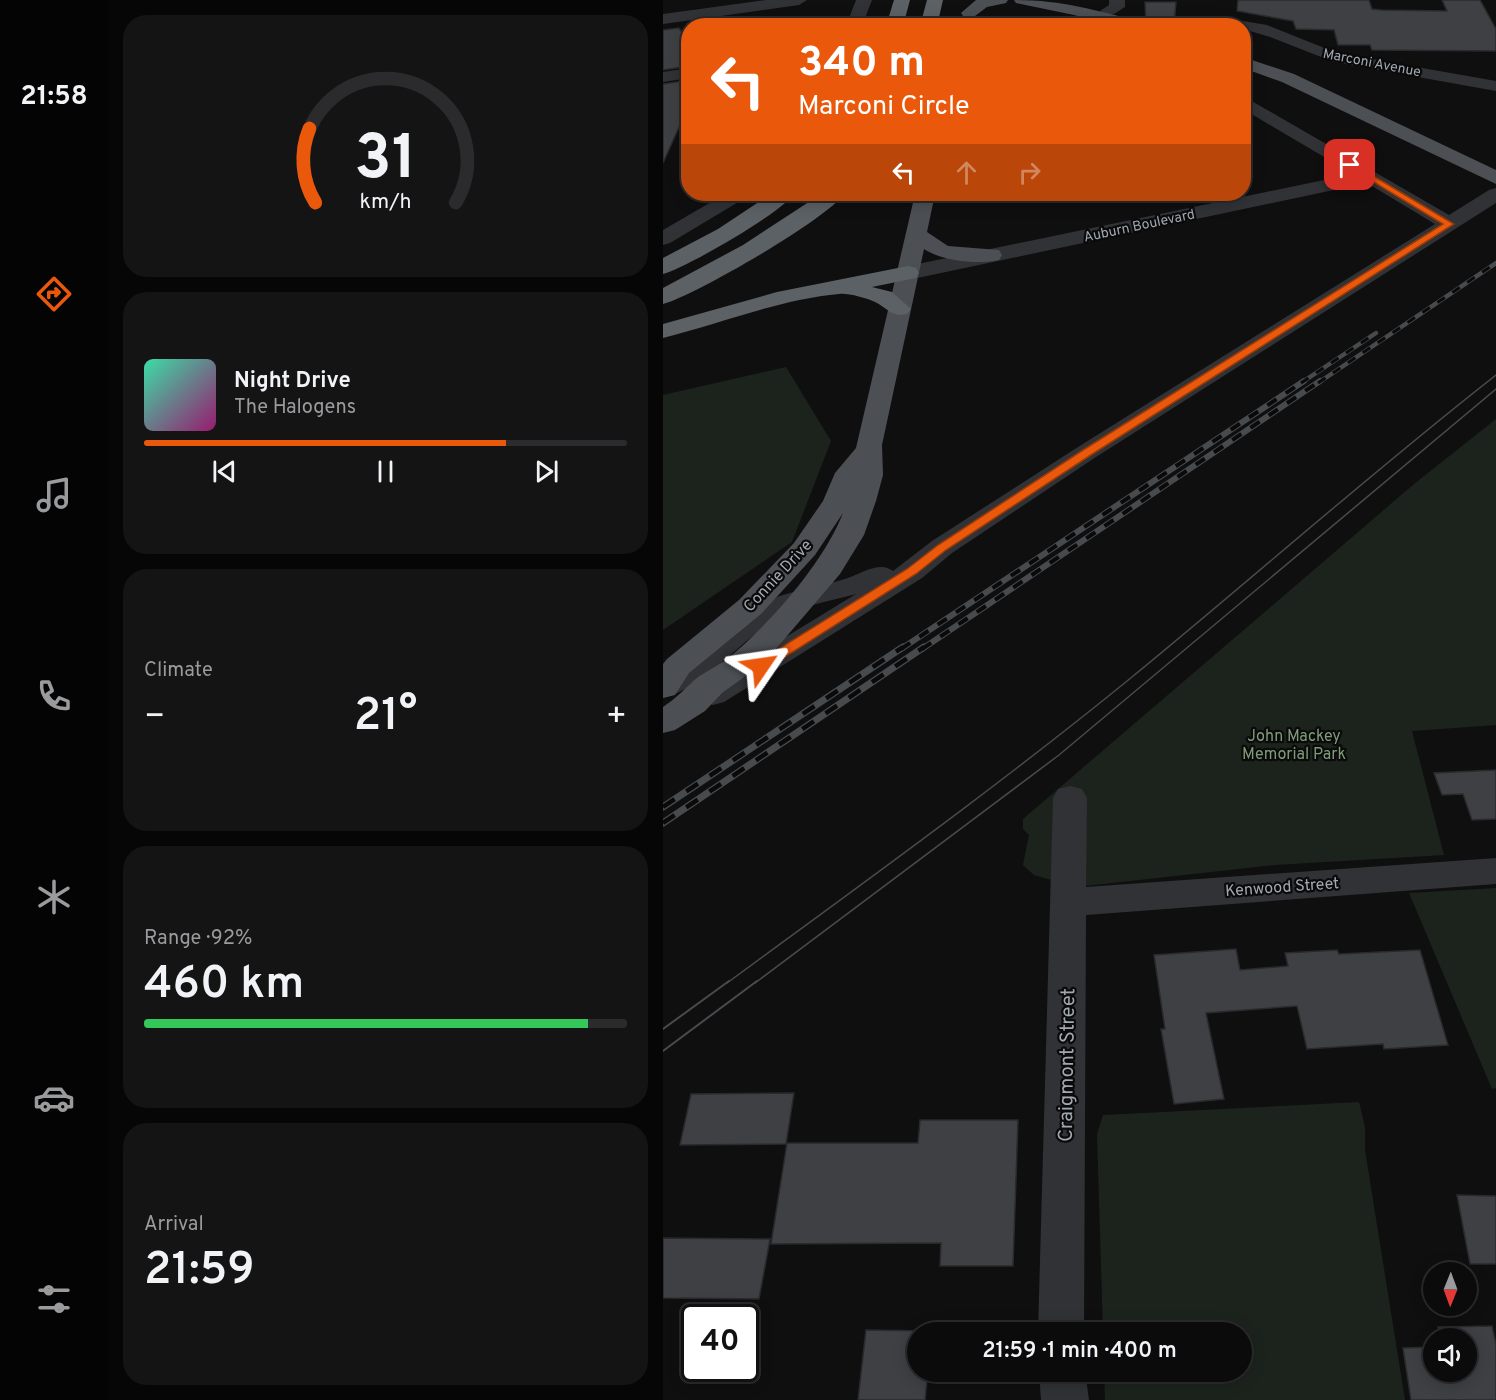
<!DOCTYPE html>
<html lang="en">
<head>
<meta charset="utf-8">
<style>
	body { margin:0; font-family:Overpass,sans-serif; background:#141415; color:#f1f3f6; height:100vh; display:flex; flex-direction:column; font-size:22px; white-space:nowrap }
	* { box-sizing:border-box; margin:0 }
	p { font-size:20px; color:#9a9b9d }
	.icon { flex:none; width:33px; height:33px; fill:none; stroke:currentColor; stroke-width:2; stroke-linecap:round; stroke-linejoin:round }
	.map { position:relative; flex:1; overflow:hidden }
	.side { display:flex; flex-direction:column; gap:15px; padding:15px; background:#060607; width:555px }
	.side>* { flex:none }
	.banner { position:absolute; left:18px; top:18px; width:570px; height:183px; border-radius:24px; box-shadow:0 3px 15px #0003,0 0 0 2px #2b2b2d; background:#ea580c; color:#fff; overflow:hidden }
	.needle { width:39px; rotate:181deg }
	.controls { position:absolute; left:760px; top:1262px; display:grid; gap:12px }
	.controls a { display:grid; place-items:center; width:54px; height:54px; border-radius:50%; background:#0b0b0c; box-shadow:0 3px 15px #0003,0 0 0 2px #2b2b2d; font-size:30px }
	.speed { position:absolute; left:18px; top:1304px; display:flex; gap:12px; font-size:30px; font-weight:700; text-align:center }
	.speed>* { display:grid; place-content:center; width:78px; height:78px; border-radius:50%; background:#0b0b0c; box-shadow:0 3px 15px #0003,0 0 0 2px #2b2b2d; line-height:1 }
	.speed .limit { border:3px solid #111; border-radius:9px; background:#fff; color:#111 }
	.pin { position:absolute; display:grid; place-items:center; width:51px; height:51px; color:#fff; margin:-26px; border-radius:12px; box-shadow:0 3px 9px #0006 }
	.me { position:absolute; width:66px; margin:-33px; rotate:58deg; stroke-linejoin:round; filter:drop-shadow(0 0 4px #0008) }
	.turn { display:flex; align-items:center; gap:21px; height:126px; padding:0 18px; font-size:27px }
	.turn .icon { width:78px; height:78px; stroke-width:2.5 }
	.turn b { display:block; font-size:42px; line-height:51px }
	.lanes { display:flex; align-items:center; height:57px; padding:0 18px; background:#0003; justify-content:center; gap:30px; direction:ltr }
	.lanes .off { opacity:.35 }
	.big { font-size:45px; font-weight:600; line-height:1.1 }
	.side .widget { flex:1; display:flex; flex-direction:column; justify-content:center; gap:9px; min-width:0; padding:0 21px; border-radius:24px; background:#141415 }
	.side .dial { align-items:center; gap:0 }
	.dial svg { height:156px; overflow:visible; fill:none; stroke:#2b2b2d; stroke-width:7; stroke-linecap:round; text-anchor:middle }
	.dial text { fill:#f1f3f6; stroke:none }
	.song { display:flex; align-items:center; gap:18px }
	.cover { width:72px; height:72px; border-radius:9px; background:linear-gradient(135deg,hsl(160 70% 55%),hsl(320 70% 35%)) }
	.played { height:6px; border-radius:3px; background:linear-gradient(90deg,#ea580c 75%,#2b2b2d 75%) }
	.keys { display:flex; justify-content:space-around; direction:ltr }
	.heat { display:flex; justify-content:space-between; align-items:center; font-size:33px; direction:ltr }
	.charge { height:9px; border-radius:4px; background:linear-gradient(90deg,#34c759 92%,#2b2b2d 0) }
	.trip { position:absolute; left:244px; top:1322px; width:345px; height:60px; border-radius:30px; background:#0b0b0c; box-shadow:0 3px 15px #0003,0 0 0 2px #2b2b2d; font-weight:600; line-height:60px; text-align:center }
	main { display:flex; flex:1; min-height:0 }
	.tabs { display:flex; flex-direction:column; width:108px; justify-content:space-around; align-items:center; background:#040405; color:#9a9b9d }
	.tabs .icon { width:42px; height:42px }
	.tabs .selected { color:#ea580c }
	.tabs b { font-size:27px; color:#f1f3f6 }
	.map>svg:first-child { display:block }
</style>
</head>
<body>
<main>
<nav class="tabs">
<b>21:58</b>
<svg class="icon selected" aria-label="directions" viewBox="0 0 24 24"><path d="M12 3l9 9-9 9-9-9zM9 14v-3h6M13 9l2 2-2 2"/></svg>
<svg class="icon" aria-label="music" viewBox="0 0 24 24"><path d="M9 18V5l10-2v13"/><circle cx="6" cy="18" r="3"/><circle cx="16" cy="16" r="3"/></svg>
<svg class="icon" aria-label="phone" viewBox="0 0 24 24"><path d="M5 4h4l2 5-3 2q2 4 5 5l2-3 5 2v4C11 20 4 13 5 4z"/></svg>
<svg class="icon" aria-label="climate" viewBox="0 0 24 24"><path d="M12 3v18M4 7l16 10M4 17L20 7"/></svg>
<svg class="icon" aria-label="car" viewBox="0 0 24 24"><path d="M5 17H2v-5l4-1 3-4h7l3 4 3 1v5h-3M9 17h6M6 11h13"/><circle cx="7" cy="17" r="2"/><circle cx="17" cy="17" r="2"/></svg>
<svg class="icon" aria-label="filters" viewBox="0 0 24 24"><path d="M4 7h16M4 17h16"/><circle cx="9" cy="7" r="2"/><circle cx="15" cy="17" r="2"/></svg>
</nav>
<section class="side">
<div class="widget dial"><svg viewBox="0 0 100 80">
<path d="M14 69A42 42 0 1 1 86 69"/>
<path d="M14 69A42 42 0 0 1 11 31" stroke="#ea580c"/>
<text x="50" y="56" font-size="32" font-weight="700">31</text>
<text x="50" y="72" font-size="11">km/h</text>
</svg></div>
<div class="widget">
<div class="song"><i class="cover"></i><div><b>Night Drive</b><p>The Halogens</p></div></div>
<div class="played"></div>
<div class="keys"><svg class="icon" aria-label="previous" viewBox="0 0 24 24"><path d="M18 5L8 12l10 7zM5 5v14"/></svg><svg class="icon" aria-label="pause" viewBox="0 0 24 24"><path d="M8 5v14M16 5v14"/></svg><svg class="icon" aria-label="next" viewBox="0 0 24 24"><path d="M6 5l10 7-10 7zM19 5v14"/></svg></div>
</div>
<div class="widget"><p>Climate</p>
<div class="heat"><a>−</a><b class="big">21°</b><a>+</a></div>
</div>
<div class="widget"><p>Range · 92%</p><b class="big">460 km</b><div class="charge"></div></div>
<div class="widget"><p>Arrival</p><b class="big">21:59</b></div>
</section>
<div class="map">
<svg width="833" height="1400" viewBox="0 0 833 1400">
	<rect width="100%" height="100%" fill="#0f0f10"/>
	<g fill="#1c231c">
		<path d="M 123,367 L 168,441 L 129,542 L 0,630 L 0,395 Z"/>
		<path d="M 833,419 L 833,725 L 749,731 L 781,855 L 612,865 L 413,887 L 371,875 L 360,865 L 366,835 L 360,829 L 360,819 L 751,484 Z"/>
		<path d="M 833,888 L 833,1088 L 829,1089 L 746,893 Z"/>
		<path d="M 696,1102 L 702,1127 L 702,1150 L 742,1400 L 442,1400 L 441,1371 L 579,1371 L 579,1332 L 440,1332 L 434,1134 L 440,1115 Z"/>
	</g>
	<g fill="#3e4043" stroke="#292a2c" stroke-width="1.5">
		<path d="M 575,0 L 706,0 L 709,9 L 718,10 L 784,11 L 779,0 L 817,0 L 833,29 L 833,51 L 709,50 L 707,45 L 675,45 L 671,30 L 633,29 L 630,21 L 574,11 Z"/>
		<path d="M 482,2 L 513,2 L 511,26 L 483,26 Z"/>
		<path d="M 16,28 L 26,43 L 26,66 L 0,70 L 0,30 Z"/>
		<path d="M 26,80 L 26,105 L 0,163 L 0,84 Z"/>
		<path d="M 833,770 L 833,819 L 809,820 L 800,794 L 779,795 L 771,773 Z"/>
		<path d="M 573,949 L 577,970 L 625,966 L 622,953 L 674,950 L 676,954 L 757,950 L 785,1045 L 721,1049 L 720,1044 L 644,1049 L 634,1006 L 543,1013 L 561,1099 L 511,1104 L 498,1029 L 502,1029 L 491,955 Z"/>
		<path d="M 131,1093 L 123,1144 L 17,1145 L 28,1094 Z"/>
		<path d="M 257,1120 L 355,1120 L 350,1266 L 277,1266 L 278,1243 L 108,1244 L 124,1143 L 255,1143 Z"/>
		<path d="M 794,1195 L 833,1196 L 833,1264 L 807,1264 Z"/>
		<path d="M 0,1238 L 107,1239 L 96,1299 L 0,1298 Z"/>
		<path d="M 829,1326 L 833,1344 L 833,1400 L 748,1400 L 740,1348 L 771,1347 L 771,1371 L 804,1371 L 804,1338 L 777,1338 L 775,1327 Z"/>
		<path d="M 203,1330 L 268,1331 L 255,1332 L 255,1371 L 265,1371 L 262,1400 L 195,1400 Z"/>
	</g>
	<g fill="none" stroke-linecap="round" stroke-linejoin="round">
		<g fill="#303235" fill-rule="evenodd">
			<path d="M 103,0 L 144,0 L 136,5 L 0,24 L 0,14 Z"/>
			<path d="M 193,0 L 209,0 L 199,26 L 183,26 Z"/>
			<path d="M 446,0 L 462,0 L 462,7 L 451,14 L 439,14 L 437,11 L 446,5 Z"/>
			<path d="M 568,19 L 604,25 L 674,53 L 833,81 L 833,91 L 671,62 L 607,37 L 580,29 L 580,26 L 545,26 L 547,23 Z"/>
			<path d="M 26,68 L 26,78 L 0,82 L 0,72 Z"/>
			<path d="M 580,96 L 786,215 L 826,190 L 833,188 L 833,203 L 433,457 L 289,553 L 259,578 L 61,702 L 50,705 L 39,702 L 34,695 L 39,688 L 193,594 C 163,602 132,607 105,625 C 69,648 43,686 0,698 L 0,675 C 34,656 59,625 94,606 C 121,591 153,588 182,579 C 197,574 217,560 230,571 L 269,541 L 415,447 L 772,224 L 704,183 L 245,280 L 237,278 L 234,273 L 237,268 L 245,266 L 690,174 L 580,109 Z"/>
			<path d="M 62,194 L 85,194 L 82,198 L 7,243 L 0,245 L 0,230 Z"/>
			<path d="M 407,786 L 419,789 L 424,798 L 423,887 L 833,858 L 833,884 L 423,915 L 421,1332 L 375,1332 L 390,798 L 395,789 Z"/>
			<path d="M 376,1371 L 422,1371 L 426,1400 L 378,1400 Z"/>
		</g>
		<g fill="#4c5054" fill-rule="evenodd">
			<path d="M 313,0 L 345,0 L 343,3 L 324,7 L 312,16 L 300,16 L 298,13 Z"/>
			<path d="M 351,0 C 399,0 432,10 478,22 L 480,26 L 451,26 L 411,15 L 353,3 Z"/>
			<path d="M 580,57 L 631,74 L 833,170 L 833,184 L 619,82 L 580,68 Z"/>
			<path d="M 252,194 L 272,194 L 264,232 L 285,246 L 336,250 L 339,255 L 336,260 C 315,265 279,261 261,249 L 219,445 L 220,475 L 213,501 L 201,535 L 177,574 L 112,650 L 84,675 L 59,693 L 42,711 L 12,730 L 0,733 L 0,707 C 15,697 22,688 35,677 C 44,671 54,666 63,660 C 105,626 160,564 180,513 L 152,555 L 98,614 L 26,673 L 12,695 L 0,698 L 0,664 L 4,659 L 76,600 L 131,543 L 160,501 L 172,473 L 193,448 Z"/>
		</g>
		<g fill="#5c6166" fill-rule="evenodd">
			<path d="M 231,0 L 247,0 L 240,26 L 223,26 Z"/>
			<path d="M 264,0 L 280,0 L 274,26 L 257,26 Z"/>
			<path d="M 108,194 L 131,194 C 118,213 23,268 0,274 L 0,258 L 55,229 Z"/>
			<path d="M 158,194 L 181,194 C 164,219 31,296 0,304 L 0,288 L 80,245 Z"/>
			<path d="M 245,266 L 253,268 L 256,273 L 253,278 L 209,287 L 229,292 L 248,309 L 244,314 C 228,318 225,308 212,302 C 203,298 185,293 176,294 C 118,299 56,324 0,338 L 0,324 L 114,292 Z"/>
		</g>
		<g stroke="#474b4e" stroke-width="1.5">
			<path d="M 64,983 C 200,883 338,784 469,677 C 591,577 709,472 833,375"/>
			<path d="M 92,983 L 396,755 L 833,389"/>
		</g>
		<g stroke="#474b4e" stroke-width="2">
			<path d="M 0,1029 L 66,981"/>
			<path d="M 0,1051 L 94,981"/>
		</g>
		<g stroke="#474b4e" stroke-width="4.5">
			<g id="rail-far2">
				<path d="M 638,383 L 713,333"/>
				<path d="M 655,383 L 833,263"/>
			</g>
		</g>
		<g stroke="#474b4e" stroke-width="6">
			<g id="rail-far1">
				<path d="M 238,649 L 641,381"/>
				<path d="M 259,649 L 657,381"/>
			</g>
		</g>
		<g stroke="#474b4e" stroke-width="7">
			<g id="rail">
				<path d="M 0,807 L 240,647"/>
				<path d="M 0,823 L 261,647"/>
			</g>
		</g>
		<use href="#rail-far2" stroke="#0a0a0b" stroke-width="3" stroke-dasharray="9" stroke-linecap="butt"/>
		<use href="#rail-far1" stroke="#0a0a0b" stroke-width="4" stroke-dasharray="11" stroke-linecap="butt"/>
		<use href="#rail" stroke="#0a0a0b" stroke-width="4.5" stroke-dasharray="14" stroke-linecap="butt"/>
	</g>
	<path fill="#ea580c" stroke="#983908" stroke-width="1.5" d="M 687,162 L 791,224 L 428,455 L 283,550 L 253,574 L 103,669 L 93,669 L 91,666 L 93,663 L 244,569 L 275,545 L 420,450 L 780,224 L 684,166 L 683,165 Z"/>
	<g text-anchor="middle" stroke-width="4.5" stroke-linejoin="round" paint-order="stroke">
		<g font-size="14" fill="#a0a9b1" stroke="#0a0a0b">
			<text transform="translate(709 62) rotate(11)" y="5">Marconi Avenue</text>
			<text transform="translate(476 225) rotate(-12)" y="5">Auburn Boulevard</text>
		</g>
		<g font-size="16" fill="#a0a9b1" stroke="#0a0a0b">
			<text transform="translate(114 575) rotate(-47)" y="6">Connie Drive</text>
			<text transform="translate(619 886) rotate(-4)" y="6">Kenwood Street</text>
		</g>
		<g font-size="16" fill="#7e9c78" stroke="#0a0a0b">
			<text x="631" y="741">John Mackey<tspan x="631" dy="18">Memorial Park</tspan></text>
		</g>
		<g font-size="20" fill="#a0a9b1" stroke="#0a0a0b">
			<text transform="translate(403 1065) rotate(-89)" y="7">Craigmont Street</text>
		</g>
	</g>
</svg>
<div class="controls">
<a><svg class="needle" viewBox="-14 -14 28 28"><path d="M0-13l5 13h-10z" fill="#e53935"/><path d="M0 13l5-13h-10z" fill="#9a9b9d"/></svg></a>
<a><svg class="icon" aria-label="sound" viewBox="0 0 24 24"><path d="M4 9h4l5-4v14l-5-4H4zM17 9q2 3 0 6"/></svg></a>
</div>
<div class="speed"><div class="limit">40</div></div>
<div class="pin" style="left:687px;top:165px;background:#d93025"><svg class="icon" aria-label="arrive" viewBox="0 0 24 24"><path d="M6 21V4h12l-3 4 3 4H6"/></svg></div>
<svg class="me" style="left:98px;top:666px" viewBox="-20 -20 40 40"><path d="M0-17L14 15 0 8-14 15z" fill="#ea580c" stroke="#fff" stroke-width="4"/></svg>
<div class="trip">21:59 · 1 min · 400 m</div>
<div class="banner">
<div class="turn"><svg class="icon" aria-label="left" viewBox="0 0 24 24"><path d="M17 20v-9H6M10 6l-5 5 5 5"/></svg><div><b>340 m</b>Marconi Circle</div></div>
<div class="lanes"><svg class="icon" aria-label="left" viewBox="0 0 24 24"><path d="M17 20v-9H6M10 6l-5 5 5 5"/></svg><svg class="icon off" aria-label="ahead" viewBox="0 0 24 24"><path d="M12 20V5M6 11l6-6 6 6"/></svg><svg class="icon off" aria-label="right" viewBox="0 0 24 24"><path d="M7 20v-9h11M14 6l5 5-5 5"/></svg></div>
</div>
</div>
</main>
</body>
</html>
